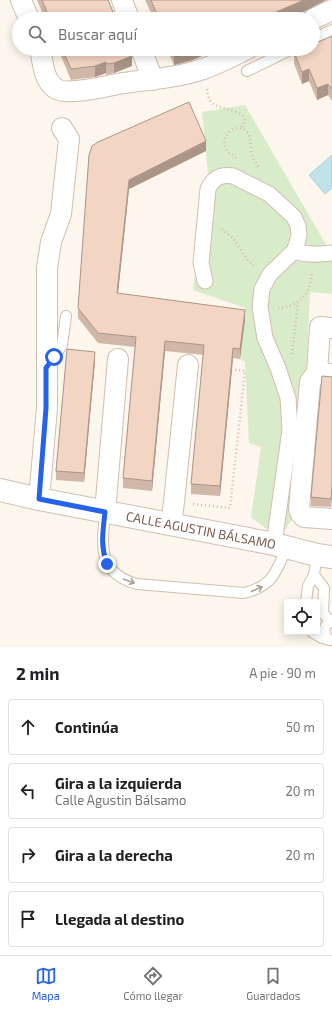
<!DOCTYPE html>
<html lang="es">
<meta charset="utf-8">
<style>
:root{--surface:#fff;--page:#f6f6f6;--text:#202124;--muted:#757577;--line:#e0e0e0;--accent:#2563eb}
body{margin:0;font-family:"Exo 2",sans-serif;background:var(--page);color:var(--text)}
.controls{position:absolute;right:12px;bottom:12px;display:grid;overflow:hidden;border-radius:4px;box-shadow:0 2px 10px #0003}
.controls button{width:36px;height:36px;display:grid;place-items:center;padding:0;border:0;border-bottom:1px solid var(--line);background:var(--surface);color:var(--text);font:20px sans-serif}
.stop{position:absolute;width:12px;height:12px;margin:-9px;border:3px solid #2563eb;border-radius:50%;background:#fff}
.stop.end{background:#2563eb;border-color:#fff;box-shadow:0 1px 4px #0008}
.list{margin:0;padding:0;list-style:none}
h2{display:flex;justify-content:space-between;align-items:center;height:52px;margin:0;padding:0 16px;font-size:17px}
h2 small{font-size:13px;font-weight:400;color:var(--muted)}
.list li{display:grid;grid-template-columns:26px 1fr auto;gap:12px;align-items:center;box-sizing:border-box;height:56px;margin:0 8px 8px;padding:0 8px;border:1px solid var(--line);border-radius:4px}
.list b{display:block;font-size:15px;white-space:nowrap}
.list p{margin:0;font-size:13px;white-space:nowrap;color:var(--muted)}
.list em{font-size:13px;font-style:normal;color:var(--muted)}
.icon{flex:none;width:22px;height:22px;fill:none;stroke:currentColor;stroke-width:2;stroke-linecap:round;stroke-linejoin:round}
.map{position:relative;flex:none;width:332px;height:647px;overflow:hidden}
.search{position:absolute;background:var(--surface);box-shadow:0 2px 10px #0003;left:12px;right:12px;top:12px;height:44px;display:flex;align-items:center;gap:10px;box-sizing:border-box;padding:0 14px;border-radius:22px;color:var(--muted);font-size:15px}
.sheet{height:308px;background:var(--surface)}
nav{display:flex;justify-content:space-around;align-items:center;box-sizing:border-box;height:56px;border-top:1px solid var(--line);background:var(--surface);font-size:11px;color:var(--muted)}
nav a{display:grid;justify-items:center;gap:2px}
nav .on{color:var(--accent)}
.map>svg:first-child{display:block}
.green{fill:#d8ecc9}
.water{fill:#bfe3e8;stroke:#a5d3da}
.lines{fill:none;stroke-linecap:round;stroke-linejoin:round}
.service-casing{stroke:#d1beb0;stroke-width:12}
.pedestrian-casing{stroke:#d1beb0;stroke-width:17}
.minor-casing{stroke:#d1beb0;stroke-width:22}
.tertiary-casing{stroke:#d1beb0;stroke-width:24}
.path{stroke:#d9b8a5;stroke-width:2.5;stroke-dasharray:1 3;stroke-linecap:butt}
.service{stroke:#fff;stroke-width:10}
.pedestrian{stroke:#fff;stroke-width:15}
.minor{stroke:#fff;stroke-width:20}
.tertiary{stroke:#fff;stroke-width:22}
.wall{fill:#d1b7a8}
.shaded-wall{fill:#aa9588}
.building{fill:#f3d5c3;stroke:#aa9588}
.oneway{stroke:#af9d94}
.route{stroke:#2563eb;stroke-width:5}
.labels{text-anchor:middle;stroke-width:3;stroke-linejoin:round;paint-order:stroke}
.street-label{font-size:13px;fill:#7a5c4d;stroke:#fffaf3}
</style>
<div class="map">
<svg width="332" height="647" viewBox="0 0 332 647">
<rect width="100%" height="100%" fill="#fdf6ec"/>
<!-- green -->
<path class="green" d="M 245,105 L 328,248 L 332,247 L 332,294 L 310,292 L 306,378 L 293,518 L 279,539 L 251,517 L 261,447 L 249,443 L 245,362 L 240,359 L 245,320 L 245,308 L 193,290 L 208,173 L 202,112 Z"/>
<!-- water -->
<path class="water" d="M 332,155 L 332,188 L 325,194 L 309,175 Z"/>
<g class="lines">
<defs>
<path id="service" d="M 313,39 L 332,30
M 247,71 L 292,49
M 50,363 L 62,345 L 66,316
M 105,512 C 102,546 97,573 137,584 L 244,593 C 273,586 276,572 287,547
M 314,575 L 324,588 L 323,613 L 328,619 L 332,620
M 306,602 L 308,586 L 314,575 L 317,555
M 312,632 L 322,638 L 330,640
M 329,640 C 322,633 323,625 332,621"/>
<path id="pedestrian" d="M 294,251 C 307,255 319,255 332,253
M 205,281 L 201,263 L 208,189 C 213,178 221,174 233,176 L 269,194 L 294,217 L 298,226 L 299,235 L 297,243 L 294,251 L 270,274 L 262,289 L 260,307 L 265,338 L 278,368 L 288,398 L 290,430 L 274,544"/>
<path id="minor" d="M 21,0 L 29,19
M 122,0 L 129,19
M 313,19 L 332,10
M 40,49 C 43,62 43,79 55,88 C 67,97 109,85 124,83 C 151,79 177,78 203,69 C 218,64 233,56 247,49
M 141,49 L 153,80
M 332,328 L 320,327 L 317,373 L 332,374
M 317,373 L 310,382 L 299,509 L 301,514 L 304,517 L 332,519
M 39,499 L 47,408 L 47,268 L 51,242 L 61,214 L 69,139 L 62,128
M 105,512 L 118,359
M 171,524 L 174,502 L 188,365"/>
<g id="tertiary">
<path id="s1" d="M 0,490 L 39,499 L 274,544 L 317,555 L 332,557"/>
</g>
</defs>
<!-- service casing -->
<use href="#service" class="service-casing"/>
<!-- pedestrian casing -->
<use href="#pedestrian" class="pedestrian-casing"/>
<!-- minor casing -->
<use href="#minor" class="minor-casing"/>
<!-- tertiary casing -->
<use href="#tertiary" class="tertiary-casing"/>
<!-- path -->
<path class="path" d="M 207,89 C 208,94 208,99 212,103 C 220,111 256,110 241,128
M 236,158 C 233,154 227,153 225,147 C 220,135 238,121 247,132 C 251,137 250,143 251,150 C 252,156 256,164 260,169
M 222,229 L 233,238 L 246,258 L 255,267
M 278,308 C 299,307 312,292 312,271
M 292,354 L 298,303
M 193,504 L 230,508 L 245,371 L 229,369"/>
<!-- service -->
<use href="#service" class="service"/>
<!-- pedestrian -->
<use href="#pedestrian" class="pedestrian"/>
<!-- minor -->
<use href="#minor" class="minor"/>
<!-- tertiary -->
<use href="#tertiary" class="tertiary"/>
</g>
<!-- wall -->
<path class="wall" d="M 37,0 L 108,0 L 116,19 L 45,19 Z
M 145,0 L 326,0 L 305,11 L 287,19 L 154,19 Z
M 332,36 L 332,101 L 328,95 L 317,100 L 309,81 L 302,84 L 294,64 L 294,52 Z
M 58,49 L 129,49 L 132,66 L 114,73 L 106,75 L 106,73 L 95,77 L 71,80 Z
M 167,49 L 218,49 L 193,60 L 174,65 Z
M 206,151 L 129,189 L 118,293 L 245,320 L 240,359 L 233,358 L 220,496 L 191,494 L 191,484 L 204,355 L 165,351 L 152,491 L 123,488 L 123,478 L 135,347 L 98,343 L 78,318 L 78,308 L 89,155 Z
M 95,361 L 84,482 L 56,480 L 56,471 Z
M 332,377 L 331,507 L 311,506 L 311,497 Z"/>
<!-- shaded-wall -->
<path class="shaded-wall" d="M 304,0 L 326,0 L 305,11 L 287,19 L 260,19 Z
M 189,49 L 218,49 L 193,60 L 174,65 L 174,53 Z
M 132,56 L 132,66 L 114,73 L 114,63 Z
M 106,62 L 106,73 L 95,77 L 95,66 Z
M 309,69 L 309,81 L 302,84 L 302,72 Z
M 328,84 L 328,95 L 317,100 L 317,88 Z
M 206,141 L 206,151 L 129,189 L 117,303 L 117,293 L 129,180 Z
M 245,310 L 245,320 L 240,359 L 240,349 Z
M 165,341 L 165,351 L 152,491 L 152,481 Z
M 233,348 L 233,358 L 220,496 L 220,486 Z
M 95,352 L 95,361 L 84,482 L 84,473 Z
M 332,485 L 332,494 L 331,507 L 331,499 Z"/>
<!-- building -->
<path class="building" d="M 42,0 L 108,0 L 116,19 L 50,19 Z
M 151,0 L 304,0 L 260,19 L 159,19 Z
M 332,36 L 332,89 L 328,84 L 317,88 L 309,69 L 302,72 L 294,52 L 301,49 L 313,49 L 313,44 Z
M 62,49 L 129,49 L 132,56 L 114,63 L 106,64 L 106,62 L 95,66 L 71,69 Z
M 172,49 L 189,49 L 174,53 Z
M 189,102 L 206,141 L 129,180 L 117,293 L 245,310 L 240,349 L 233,348 L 220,486 L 191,484 L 204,345 L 165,341 L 152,481 L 123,478 L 136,337 L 98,333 L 78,308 L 89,155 L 92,146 L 98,142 Z
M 67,349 L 95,352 L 84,473 L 56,471 Z
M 322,376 L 332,377 L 332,485 L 331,499 L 311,497 Z"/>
<!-- one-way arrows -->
<defs><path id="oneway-shaft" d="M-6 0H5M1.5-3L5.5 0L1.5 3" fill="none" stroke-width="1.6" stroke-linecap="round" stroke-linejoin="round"/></defs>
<g class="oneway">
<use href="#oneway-shaft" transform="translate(129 581) rotate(20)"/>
<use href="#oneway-shaft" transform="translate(257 589) rotate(-25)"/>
</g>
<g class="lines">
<!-- route -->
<path class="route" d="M 54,357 L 46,368 L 46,408 L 39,499 L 105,512 C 103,532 100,545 107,564"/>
</g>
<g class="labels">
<!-- street labels -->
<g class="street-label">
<text dy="5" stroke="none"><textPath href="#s1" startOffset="205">CALLE AGUSTIN BÁLSAMO</textPath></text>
</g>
</g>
</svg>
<div class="controls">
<button><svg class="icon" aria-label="locate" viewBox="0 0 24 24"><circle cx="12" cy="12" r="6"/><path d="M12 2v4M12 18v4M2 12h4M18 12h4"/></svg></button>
</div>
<div class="stop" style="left:54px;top:357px"></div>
<div class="stop end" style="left:107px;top:564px"></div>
<div class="search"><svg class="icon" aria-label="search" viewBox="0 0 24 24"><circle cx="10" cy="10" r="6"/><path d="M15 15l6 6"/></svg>Buscar aquí</div>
</div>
<section class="sheet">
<h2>2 min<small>A pie · 90 m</small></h2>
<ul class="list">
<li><svg class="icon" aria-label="ahead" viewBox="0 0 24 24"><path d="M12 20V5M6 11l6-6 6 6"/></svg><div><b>Continúa</b></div><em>50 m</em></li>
<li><svg class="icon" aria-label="left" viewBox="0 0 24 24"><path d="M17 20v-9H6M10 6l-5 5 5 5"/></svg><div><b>Gira a la izquierda</b><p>Calle Agustin Bálsamo</p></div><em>20 m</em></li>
<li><svg class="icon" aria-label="right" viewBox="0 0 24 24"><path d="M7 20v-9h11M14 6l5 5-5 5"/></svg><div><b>Gira a la derecha</b></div><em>20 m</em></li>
<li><svg class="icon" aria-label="arrive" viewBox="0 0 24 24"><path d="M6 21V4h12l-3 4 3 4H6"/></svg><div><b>Llegada al destino</b></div></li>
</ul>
</section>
<nav>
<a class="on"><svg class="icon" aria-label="map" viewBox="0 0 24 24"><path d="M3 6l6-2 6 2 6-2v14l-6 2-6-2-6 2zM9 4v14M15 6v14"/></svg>Mapa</a>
<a><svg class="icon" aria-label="directions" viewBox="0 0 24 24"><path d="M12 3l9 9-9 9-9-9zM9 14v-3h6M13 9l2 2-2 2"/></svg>Cómo llegar</a>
<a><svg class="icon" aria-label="saved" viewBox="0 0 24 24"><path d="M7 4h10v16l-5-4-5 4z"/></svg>Guardados</a>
</nav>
